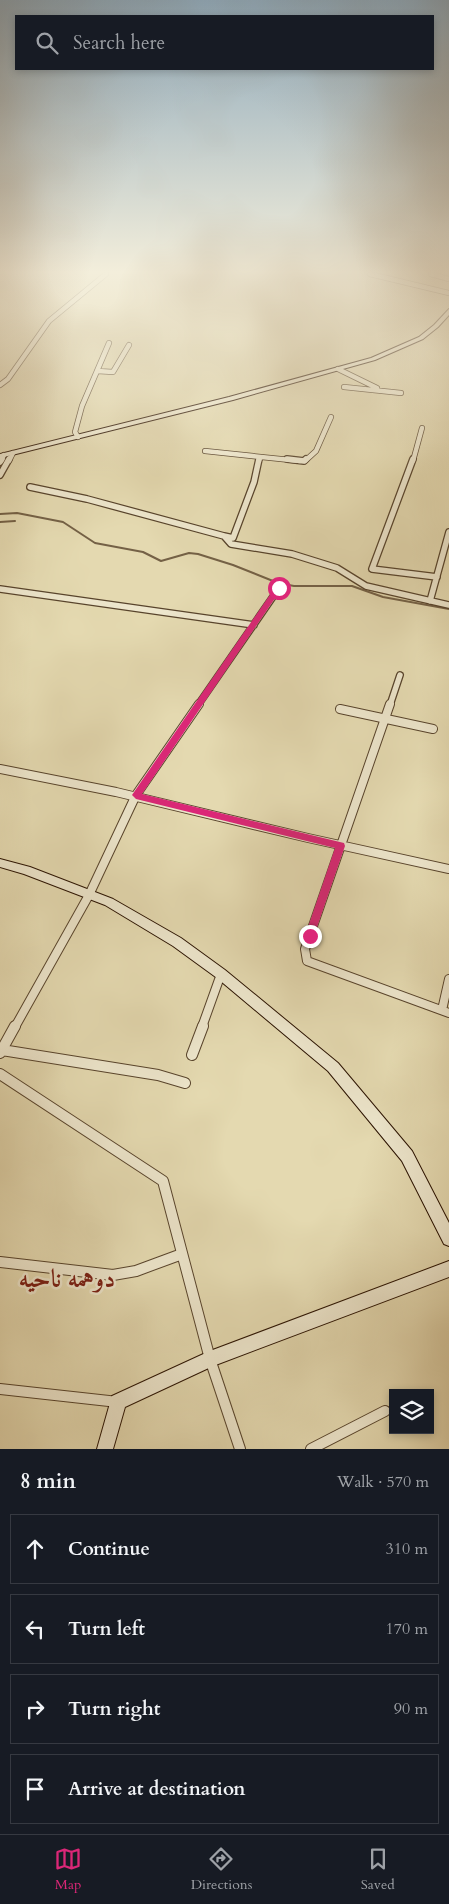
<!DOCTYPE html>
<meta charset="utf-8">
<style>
:root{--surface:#171b24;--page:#242831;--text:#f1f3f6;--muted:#9ea1a6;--line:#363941;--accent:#db2777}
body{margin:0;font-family:Cardo,Amiri,serif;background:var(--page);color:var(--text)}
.controls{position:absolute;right:15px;bottom:15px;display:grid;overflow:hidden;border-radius:0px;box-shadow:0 2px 8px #0003}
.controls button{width:45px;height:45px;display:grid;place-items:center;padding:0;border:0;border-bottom:1px solid var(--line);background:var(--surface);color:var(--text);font:25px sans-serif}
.stop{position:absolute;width:15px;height:15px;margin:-11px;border:4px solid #db2777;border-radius:50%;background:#fff}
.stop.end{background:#db2777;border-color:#fff;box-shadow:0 1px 5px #0008}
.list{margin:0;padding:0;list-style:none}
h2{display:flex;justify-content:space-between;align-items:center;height:65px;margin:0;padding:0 20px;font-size:21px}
h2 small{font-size:16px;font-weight:400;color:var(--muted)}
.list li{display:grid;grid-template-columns:32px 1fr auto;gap:15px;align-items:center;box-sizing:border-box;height:70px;margin:0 10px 10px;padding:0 10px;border:1px solid var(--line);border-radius:0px}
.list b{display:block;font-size:19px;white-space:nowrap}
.list em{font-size:16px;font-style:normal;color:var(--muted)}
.icon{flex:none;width:28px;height:28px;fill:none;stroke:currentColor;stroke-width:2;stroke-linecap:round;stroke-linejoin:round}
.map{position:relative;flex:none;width:449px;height:1449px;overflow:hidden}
.search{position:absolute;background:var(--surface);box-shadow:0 2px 8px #0003;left:15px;right:15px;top:15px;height:55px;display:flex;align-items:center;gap:12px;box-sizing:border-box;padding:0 18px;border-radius:0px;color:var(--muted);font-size:19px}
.sheet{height:385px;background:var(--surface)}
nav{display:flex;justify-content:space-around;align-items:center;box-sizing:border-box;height:70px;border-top:1px solid var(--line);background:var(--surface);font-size:14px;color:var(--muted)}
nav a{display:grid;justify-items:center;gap:2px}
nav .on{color:var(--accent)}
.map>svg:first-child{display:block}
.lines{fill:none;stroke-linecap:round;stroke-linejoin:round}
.stream{stroke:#746146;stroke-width:2}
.street-far3-casing{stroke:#58442c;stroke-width:6}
.street-far2-casing{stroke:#58442c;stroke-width:8}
.street-far1-casing{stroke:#58442c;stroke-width:10}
.street-casing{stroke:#58442c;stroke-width:12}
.secondary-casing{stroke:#2a1200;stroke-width:2}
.street-far3{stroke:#ede6cc;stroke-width:4.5}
.street-far2{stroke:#ede6cc;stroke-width:5.5}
.street-far1{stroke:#ede6cc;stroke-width:8}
.street{stroke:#ede6cc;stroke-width:10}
.secondary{fill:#ede6cc;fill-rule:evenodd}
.route{fill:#db2777}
.labels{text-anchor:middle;stroke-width:5;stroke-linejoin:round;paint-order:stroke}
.near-district-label{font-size:25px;font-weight:bold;fill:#7a1f14;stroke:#ede6cc}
</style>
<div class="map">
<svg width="449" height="1449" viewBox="0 0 449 1449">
<rect width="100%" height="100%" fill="#e4d9b0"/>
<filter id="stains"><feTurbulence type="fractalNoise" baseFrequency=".004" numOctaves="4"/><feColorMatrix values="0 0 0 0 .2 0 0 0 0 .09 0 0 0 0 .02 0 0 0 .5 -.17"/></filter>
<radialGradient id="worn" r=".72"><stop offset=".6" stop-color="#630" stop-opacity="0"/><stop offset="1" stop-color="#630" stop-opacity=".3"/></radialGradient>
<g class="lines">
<!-- stream -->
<path class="stream" d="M 0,514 L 17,513 L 63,522 L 95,543 L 143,552 L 161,561 L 189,553 L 198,554 L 233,565 L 278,583 L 294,586 L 352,586 L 383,597 L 449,609
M 0,522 L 15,521"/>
<defs>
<path id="street-far3" d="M 370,274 L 449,293
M 431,274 L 449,279
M 338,369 L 377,388
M 97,371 L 113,372 L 129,345
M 0,385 L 8,379 L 49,321 L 106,274
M 344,387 L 401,393
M 78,437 L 75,432 L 82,406 L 109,343
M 205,451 L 300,461
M 1,461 L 4,455
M 9,461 L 13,453
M 259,461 L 260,457
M 305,461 L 316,451 L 331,417
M 413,461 L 422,428"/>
<path id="street-far2" d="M 287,459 L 304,461 L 306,459
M 413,459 L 372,569 L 437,577
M 0,462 L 2,459
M 0,475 L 9,459
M 30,487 L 87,499 L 224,536 L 231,544 L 292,554 L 337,568 L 366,586 L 449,605
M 224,536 L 233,538 L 254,482 L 259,459
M 0,589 L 254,625
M 430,601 L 449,532
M 198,705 L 279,588
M 390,705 L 400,675"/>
<path id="street-far1" d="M 390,704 L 305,949 L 307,961 L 449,1013
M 340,709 L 433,729
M 0,769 L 116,792 L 308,838 L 449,869
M 442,1010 L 449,979
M 15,1027 L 89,895 L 136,795 L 199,704
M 202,1027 L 221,974"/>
<path id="street" d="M 2,1050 L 158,1075 L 185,1083
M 0,1053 L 15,1026
M 192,1055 L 203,1026
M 0,1074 L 163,1181 L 210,1359 L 240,1449
M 0,1262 L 113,1275 L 136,1271 L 182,1254
M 0,1389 L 118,1402
M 311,1449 L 385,1411"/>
<path id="secondary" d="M 449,309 L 449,315 L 438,327 L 423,339 L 375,360 L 233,400 L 0,458 L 0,454 L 229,397 L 371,358 L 419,337 L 434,325 Z
M 0,859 L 30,867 L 113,899 L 181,938 L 225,970 L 338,1063 L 412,1151 L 449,1223 L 449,1246 L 444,1244 L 402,1161 L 328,1071 L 217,978 L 173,946 L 105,905 L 24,874 L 0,867 Z
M 449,1261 L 449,1277 L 213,1366 L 125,1407 L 113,1449 L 97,1449 L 112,1396 L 210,1351 Z"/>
</defs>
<!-- street-far3 casing -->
<use href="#street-far3" class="street-far3-casing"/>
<!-- street-far2 casing -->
<use href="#street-far2" class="street-far2-casing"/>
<!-- street-far1 casing -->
<use href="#street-far1" class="street-far1-casing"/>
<!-- street casing -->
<use href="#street" class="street-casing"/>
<!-- secondary casing -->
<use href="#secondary" class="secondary-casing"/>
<!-- street-far3 -->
<use href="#street-far3" class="street-far3"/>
<!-- street-far2 -->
<use href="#street-far2" class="street-far2"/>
<!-- street-far1 -->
<use href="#street-far1" class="street-far1"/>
<!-- street -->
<use href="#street" class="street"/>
<!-- secondary -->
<use href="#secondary" class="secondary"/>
</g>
<!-- sky -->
<linearGradient id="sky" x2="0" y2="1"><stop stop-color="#8da8ba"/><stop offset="0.57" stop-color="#f3eedb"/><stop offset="1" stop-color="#f3eedb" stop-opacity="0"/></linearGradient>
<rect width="449" height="477" fill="url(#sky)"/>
<!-- route -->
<path class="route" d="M 276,586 L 282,588 L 142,794 L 344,843 L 345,846 L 314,936 L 310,940 L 305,936 L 335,848 L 136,799 L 132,795 Z"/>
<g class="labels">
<!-- near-district labels -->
<g class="near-district-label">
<text x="67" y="1287">دوهمه ناحیه</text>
</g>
</g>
<rect width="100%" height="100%" filter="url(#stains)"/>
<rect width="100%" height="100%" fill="url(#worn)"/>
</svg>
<div class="controls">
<button><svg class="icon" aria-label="layers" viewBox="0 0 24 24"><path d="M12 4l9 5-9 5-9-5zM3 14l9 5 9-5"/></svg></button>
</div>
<div class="stop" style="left:279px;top:588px"></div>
<div class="stop end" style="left:310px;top:936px"></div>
<div class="search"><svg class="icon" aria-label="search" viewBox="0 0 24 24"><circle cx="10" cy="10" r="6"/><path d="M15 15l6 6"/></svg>Search here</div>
</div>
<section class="sheet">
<h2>8 min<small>Walk · 570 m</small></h2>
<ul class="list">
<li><svg class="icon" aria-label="ahead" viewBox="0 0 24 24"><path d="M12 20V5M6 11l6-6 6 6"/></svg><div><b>Continue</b></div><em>310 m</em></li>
<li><svg class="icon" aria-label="left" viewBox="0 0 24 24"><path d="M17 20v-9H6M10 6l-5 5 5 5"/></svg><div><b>Turn left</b></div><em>170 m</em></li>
<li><svg class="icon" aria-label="right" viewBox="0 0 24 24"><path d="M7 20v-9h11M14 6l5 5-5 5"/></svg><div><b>Turn right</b></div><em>90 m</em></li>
<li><svg class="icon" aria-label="arrive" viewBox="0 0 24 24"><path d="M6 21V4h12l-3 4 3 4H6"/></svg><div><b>Arrive at destination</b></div></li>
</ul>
</section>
<nav>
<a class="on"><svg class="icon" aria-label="map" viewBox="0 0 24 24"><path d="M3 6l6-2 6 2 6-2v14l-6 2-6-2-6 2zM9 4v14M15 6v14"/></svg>Map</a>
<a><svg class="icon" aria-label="directions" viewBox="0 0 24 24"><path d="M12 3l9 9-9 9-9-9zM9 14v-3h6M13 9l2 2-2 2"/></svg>Directions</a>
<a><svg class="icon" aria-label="saved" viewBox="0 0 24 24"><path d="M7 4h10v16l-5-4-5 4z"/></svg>Saved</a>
</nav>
